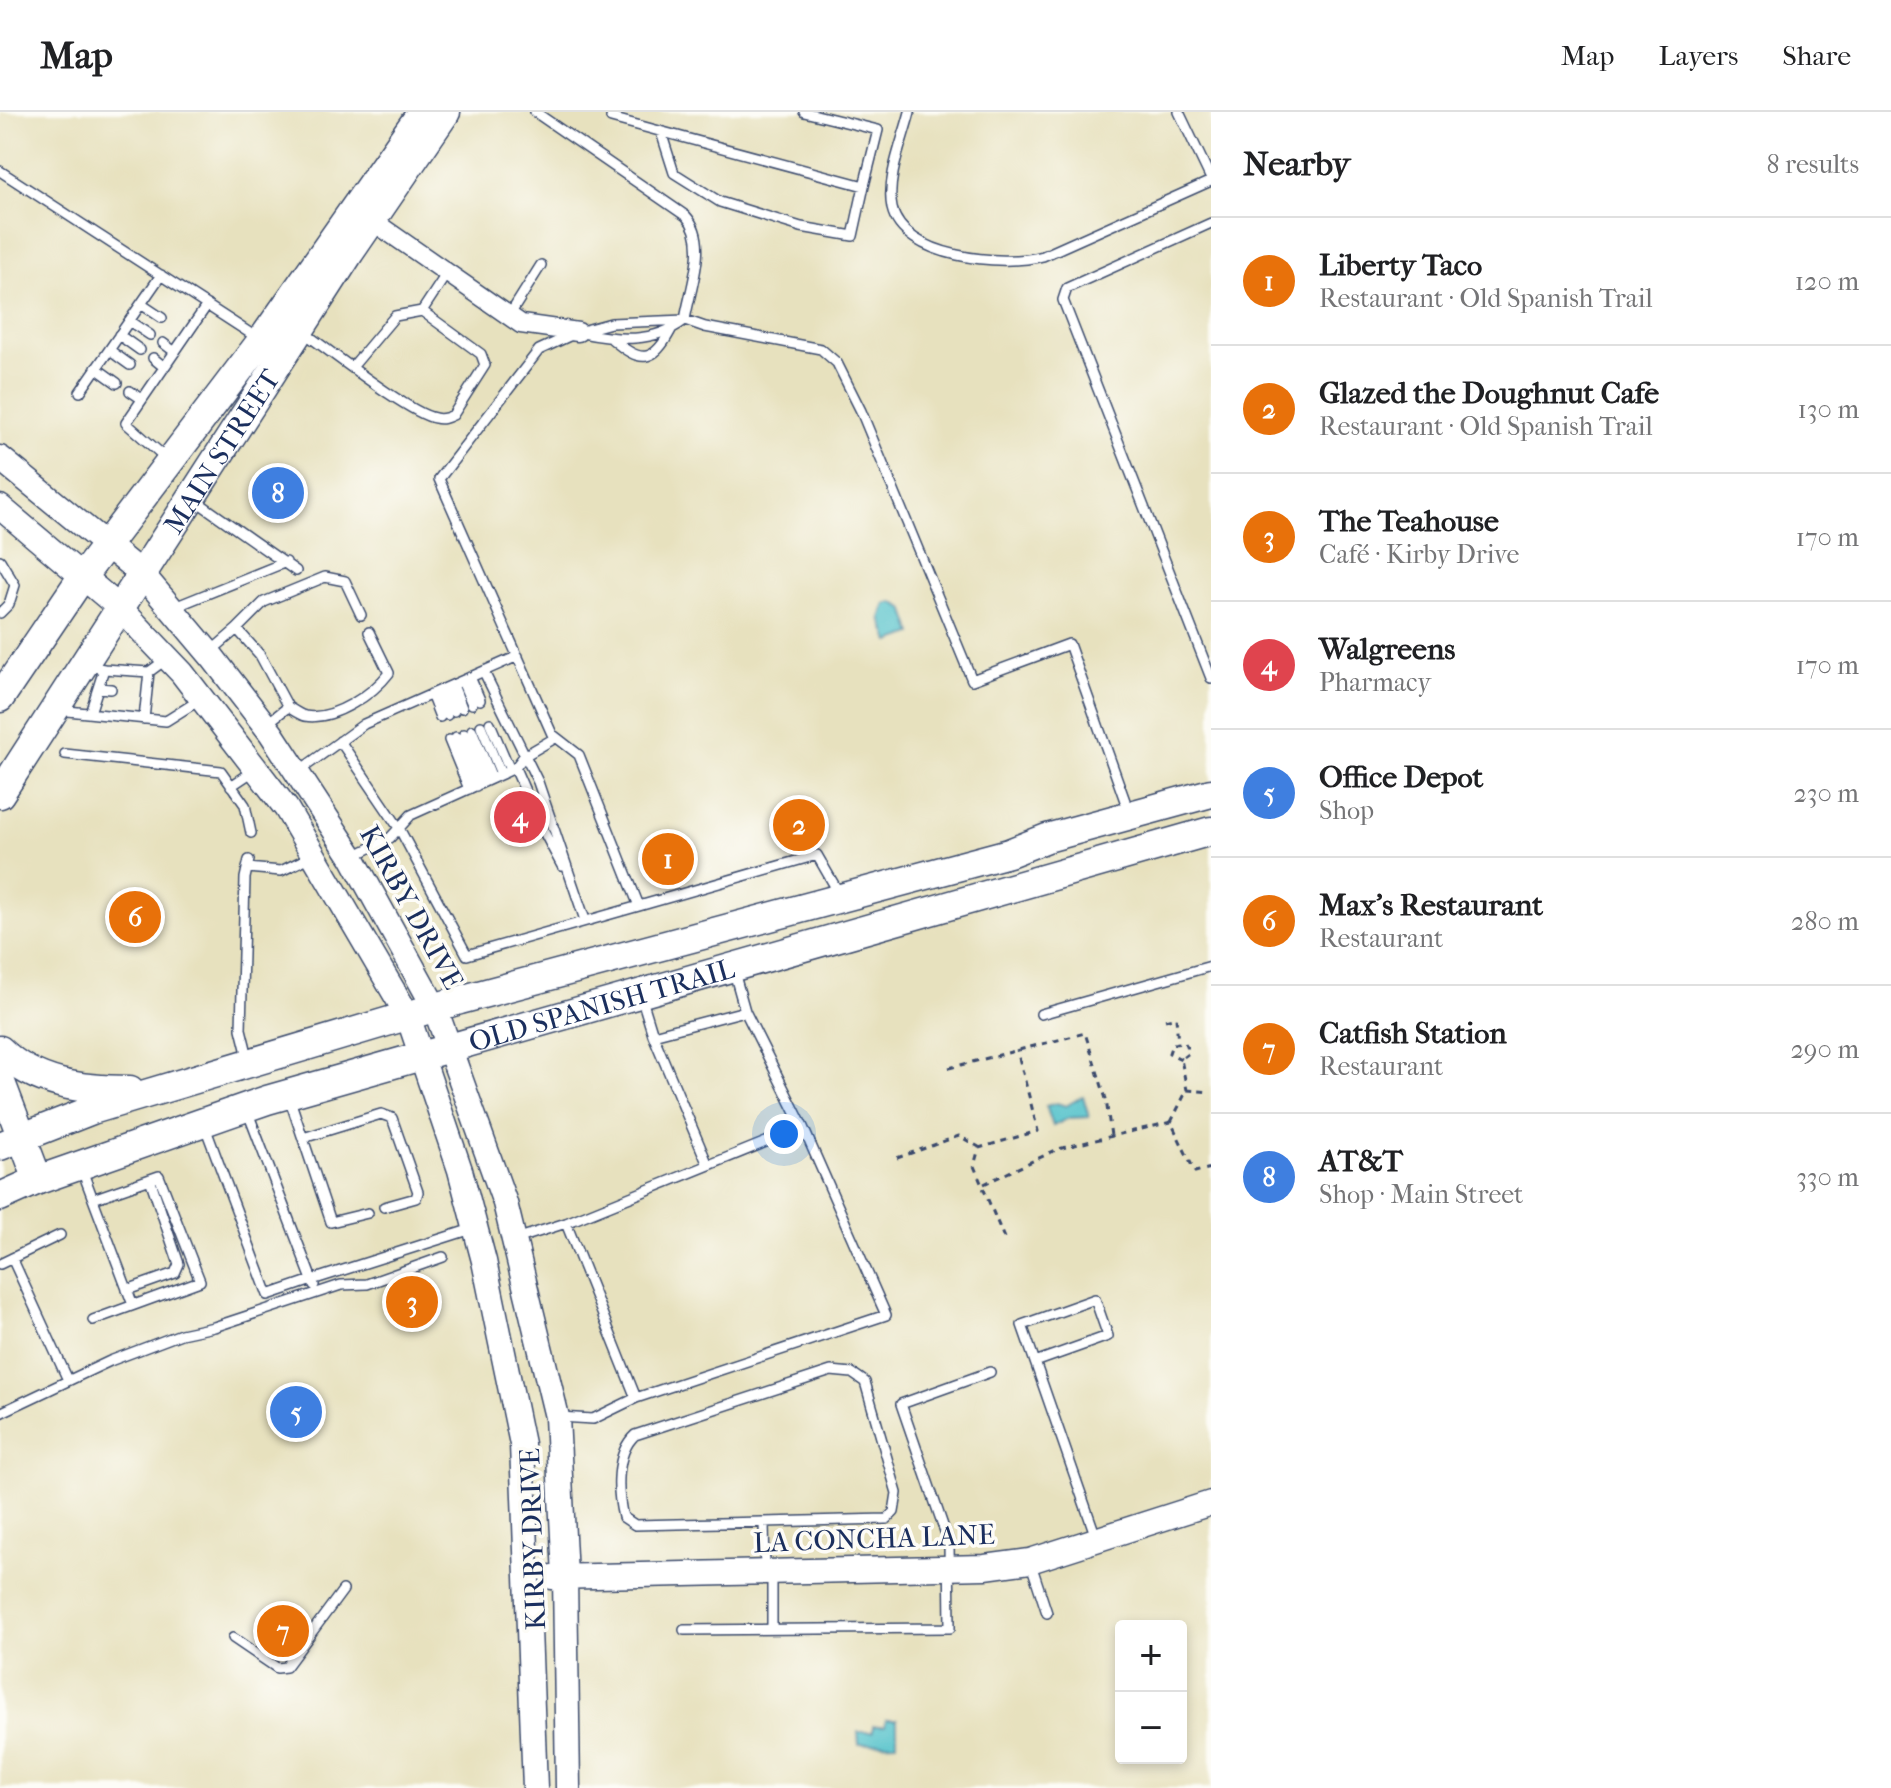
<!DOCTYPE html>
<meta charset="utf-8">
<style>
:root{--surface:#fff;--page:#f6f6f6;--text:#202124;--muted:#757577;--line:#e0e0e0;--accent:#1a73e8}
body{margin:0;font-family:"IM FELL French Canon",serif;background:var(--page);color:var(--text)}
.controls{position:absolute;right:24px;bottom:24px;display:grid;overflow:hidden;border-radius:8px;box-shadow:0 4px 12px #0003}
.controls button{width:72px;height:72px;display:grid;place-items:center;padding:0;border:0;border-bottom:2px solid var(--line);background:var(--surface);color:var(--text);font:40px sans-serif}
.you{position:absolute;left:784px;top:1022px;width:28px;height:28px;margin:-20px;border:6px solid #fff;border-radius:50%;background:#1a73e8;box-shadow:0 0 0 12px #1a73e833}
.badge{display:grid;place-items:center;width:52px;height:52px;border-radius:50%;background:var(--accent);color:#fff;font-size:26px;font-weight:700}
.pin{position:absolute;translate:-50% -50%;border:4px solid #fff;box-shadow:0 2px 8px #0006}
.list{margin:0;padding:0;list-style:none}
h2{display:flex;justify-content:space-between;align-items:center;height:104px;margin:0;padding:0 32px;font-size:34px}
h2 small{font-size:26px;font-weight:400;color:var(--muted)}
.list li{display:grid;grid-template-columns:52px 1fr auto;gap:24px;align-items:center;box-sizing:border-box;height:128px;padding:0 32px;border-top:2px solid var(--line)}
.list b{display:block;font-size:30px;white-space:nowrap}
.list p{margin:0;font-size:26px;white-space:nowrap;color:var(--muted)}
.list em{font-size:26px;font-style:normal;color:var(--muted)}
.map{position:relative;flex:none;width:1211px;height:1676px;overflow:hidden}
header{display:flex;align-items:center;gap:48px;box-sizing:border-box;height:112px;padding:0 40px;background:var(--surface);border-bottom:2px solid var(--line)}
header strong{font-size:38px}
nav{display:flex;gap:44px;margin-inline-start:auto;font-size:28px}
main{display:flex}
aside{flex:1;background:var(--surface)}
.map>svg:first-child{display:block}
.water{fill:#54c2cb;stroke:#387894;stroke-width:2}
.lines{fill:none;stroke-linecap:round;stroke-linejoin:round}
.lane-casing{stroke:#3a4a6c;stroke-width:12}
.street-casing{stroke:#3a4a6c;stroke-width:21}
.secondary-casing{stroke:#3a4a6c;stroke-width:27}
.primary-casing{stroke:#3a4a6c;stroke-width:31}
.path{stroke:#3a4a6c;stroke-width:3;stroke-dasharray:6 6;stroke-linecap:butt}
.lane{stroke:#fff;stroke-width:9}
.street{stroke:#fff;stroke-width:18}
.secondary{stroke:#fff;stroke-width:24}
.primary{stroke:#fff;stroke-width:28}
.labels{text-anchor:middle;stroke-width:7;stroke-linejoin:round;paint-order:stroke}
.street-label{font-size:28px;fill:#1b2f5e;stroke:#fdfcf7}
</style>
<header>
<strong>Map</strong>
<nav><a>Map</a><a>Layers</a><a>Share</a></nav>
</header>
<main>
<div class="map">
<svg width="1211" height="1676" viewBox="0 0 1211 1676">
<rect width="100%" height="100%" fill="#fdfcf7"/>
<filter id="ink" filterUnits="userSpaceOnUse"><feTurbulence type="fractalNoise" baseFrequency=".0125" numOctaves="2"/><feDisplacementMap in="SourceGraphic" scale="16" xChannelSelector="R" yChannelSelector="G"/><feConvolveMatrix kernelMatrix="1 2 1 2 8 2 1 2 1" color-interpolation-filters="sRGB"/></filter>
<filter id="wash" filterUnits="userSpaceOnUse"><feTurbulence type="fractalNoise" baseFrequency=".006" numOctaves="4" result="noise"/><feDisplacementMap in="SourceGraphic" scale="32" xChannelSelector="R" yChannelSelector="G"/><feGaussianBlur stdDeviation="1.8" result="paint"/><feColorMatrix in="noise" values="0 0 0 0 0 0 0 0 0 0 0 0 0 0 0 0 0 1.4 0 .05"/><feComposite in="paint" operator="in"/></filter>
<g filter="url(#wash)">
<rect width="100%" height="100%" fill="#e7e1be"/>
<!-- water -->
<path class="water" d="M 893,490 L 904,496 L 913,522 L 890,530 L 881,506 L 886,492 Z
M 1083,984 L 1089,1005 L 1069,1006 L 1053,1014 L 1046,994 L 1057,991 L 1066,994 Z
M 886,1608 L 897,1608 L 897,1631 L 859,1632 L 858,1620 L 873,1620 L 873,1614 L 885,1614 Z"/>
</g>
<g filter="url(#ink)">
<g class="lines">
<defs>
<path id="lane" d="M 535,0 L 686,104 C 710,129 690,176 685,208 C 653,232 618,228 582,221
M 612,0 L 611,6 L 864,74 L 878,18 L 804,0
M 910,0 C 903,28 886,67 892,96 C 903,146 1003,155 1043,144 L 1211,69
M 1179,0 L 1211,67
M 661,20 L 674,61 L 720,90 L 801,115 L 853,124 L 864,74
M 0,59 L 259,227
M 1211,111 L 1067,176 L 1063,188 L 1211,566
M 141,192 L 162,206
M 509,204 L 541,153
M 129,209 L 150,223
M 303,220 C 329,238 410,302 435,306 C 442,308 447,306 453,303 L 485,253 L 481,242 L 422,199 L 447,161
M 119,223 L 140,238
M 612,227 C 640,251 653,252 671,218
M 163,231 L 175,240
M 109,238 L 130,253
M 153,246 L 164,255
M 353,254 L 395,204 L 422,199
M 96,256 L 117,271
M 130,279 L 142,287
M 80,280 L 161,163
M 167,347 L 126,311 L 207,193
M 195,388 L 296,459
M 0,448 L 15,473 L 9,492 L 0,501
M 172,496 L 286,450
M 237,517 L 264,490 L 325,465 L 345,469 L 361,503
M 209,541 L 237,517 L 260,543 L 288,595 L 265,613
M 104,557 L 149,560 L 168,546
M 484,560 L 538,670 L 585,808
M 470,565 L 480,588
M 462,569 L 472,592
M 453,573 L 462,596
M 98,576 L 111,577
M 445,577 L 454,599
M 437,580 L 447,603
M 431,582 L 440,605
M 288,595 C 293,598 300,603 305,604 C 334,609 374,581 389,561 L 369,520
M 58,598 L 166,609 L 201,587
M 90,601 L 104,557 L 98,556
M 144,607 L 149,560
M 490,611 L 510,658
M 481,614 L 501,662
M 472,618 L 492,666
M 464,622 L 484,670
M 456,625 L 476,674
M 449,628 L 469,677
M 340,629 L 399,716 L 467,843 L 639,794
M 65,642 L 221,659 L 245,693 L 251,721
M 515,656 L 529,688
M 299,659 L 364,612 L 518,544
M 231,674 L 255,658
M 536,705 L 562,754
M 354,744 L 390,726 L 411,703 L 515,656 L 524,644 L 555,626
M 247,756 L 281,759 L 312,744
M 840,783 L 817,743 L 639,794 L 579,643 L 552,622 L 439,367 L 539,238 L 578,220 L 611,211 L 685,208 L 705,215 L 821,237 L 837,251 L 861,299 L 972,568 L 1069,532 L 1129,700
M 734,860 L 745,899
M 641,884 L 653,923 L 708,1053
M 1041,902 L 1211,854
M 249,949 L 241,917 L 245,766 L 249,748
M 289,985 L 331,1110 L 368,1101
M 247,998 L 312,1168 L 475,1116
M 204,1012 L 268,1183 L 312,1168 L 314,1173
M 303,1026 L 381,1002 L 392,1006 L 418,1080 L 416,1086 L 384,1095
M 82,1058 L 133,1193
M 93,1087 L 159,1064 L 200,1169 L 93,1208
M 566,1111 L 636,1286
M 516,1127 L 566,1111 L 803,1015
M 12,1146 L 68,1268
M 0,1152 L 60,1123
M 127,1178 L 175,1161 L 179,1152 L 150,1067
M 1095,1187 L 1108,1224 L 1035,1250 L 1022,1213 Z
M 1035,1250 L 1096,1425
M 831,1259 L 852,1261 L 865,1270 L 897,1381 L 894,1400 L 887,1407 L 635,1413 L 623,1405 C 617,1381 615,1341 635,1323 Z
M 0,1301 L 110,1249 L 181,1222 L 214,1215 L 341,1173 L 367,1172 L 443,1145
M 559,1305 L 593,1307 L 636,1286 L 886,1203 L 803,1015 L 745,899 L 653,923
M 764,1410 L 765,1459
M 1031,1452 L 1047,1501
M 772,1460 L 772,1517
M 684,1518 L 950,1516 L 949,1431 L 901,1292 L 990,1260
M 233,1526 L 277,1556 L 286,1555 L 343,1478"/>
<path id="street" d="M 364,103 L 521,212 L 578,220"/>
<path id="secondary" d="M 0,346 L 143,463 L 213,546 L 271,621 L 352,745 L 435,896 L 505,1091 L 557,1305 L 565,1464 L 568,1676
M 0,395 L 121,497 L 182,561 L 286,696 L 408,904 L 460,1058 L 484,1149 L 522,1332 L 535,1676
M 552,1465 L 985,1455 L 1030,1449 L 1211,1391"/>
<g id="primary">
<path d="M 0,586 L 82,465 L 262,228 L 422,0"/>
<path id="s1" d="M 0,682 L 350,140 L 446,0"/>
<path d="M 0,938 C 35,973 83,978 130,978"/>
<path d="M 0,968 L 38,1068"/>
<path d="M 0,1034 L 92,998 L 460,888 L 1009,741 L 1047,726 L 1211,681"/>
<path id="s2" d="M 0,1085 L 38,1068 L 267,988 L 1211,719"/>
</g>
</defs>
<!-- lane casing -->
<use href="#lane" class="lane-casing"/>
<!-- street casing -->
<use href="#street" class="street-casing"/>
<!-- secondary casing -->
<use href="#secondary" class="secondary-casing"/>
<!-- primary casing -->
<use href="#primary" class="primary-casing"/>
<!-- path -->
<path class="path" d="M 1165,908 L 1176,905 L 1178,932
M 1181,947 L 1169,941 L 1172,932 L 1185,931 L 1189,941 L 1181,947 L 1187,978
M 949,956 L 1085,921 L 1106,987 L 1111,1024
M 1171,1010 L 1187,978 L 1211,980
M 897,1046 L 959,1024 L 979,1035
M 984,1072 L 1058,1037 L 1171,1010 L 1195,1060 L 1211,1056
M 1004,1126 L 974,1054 L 979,1036 L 1038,1019 L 1017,938"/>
<!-- lane -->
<use href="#lane" class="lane"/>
<!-- street -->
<use href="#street" class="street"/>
<!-- secondary -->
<use href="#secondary" class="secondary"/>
<!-- primary -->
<use href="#primary" class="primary"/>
</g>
</g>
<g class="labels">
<!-- street labels -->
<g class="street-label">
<text dy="10" stroke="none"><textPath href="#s1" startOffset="408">MAIN STREET</textPath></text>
<text transform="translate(412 795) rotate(61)" y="10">KIRBY DRIVE</text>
<text dy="10" stroke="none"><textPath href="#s2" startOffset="632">OLD SPANISH TRAIL</textPath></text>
<text transform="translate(874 1426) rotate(-2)" y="10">LA CONCHA LANE</text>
<text transform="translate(532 1427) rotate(-92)" y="10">KIRBY DRIVE</text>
</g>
</g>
</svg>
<div class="controls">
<button>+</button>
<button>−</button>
</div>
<div class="you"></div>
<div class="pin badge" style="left:668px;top:747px;background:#e8710a">1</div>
<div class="pin badge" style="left:799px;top:713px;background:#e8710a">2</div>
<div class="pin badge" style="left:412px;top:1190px;background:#e8710a">3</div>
<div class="pin badge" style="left:520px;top:705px;background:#e0444e">4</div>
<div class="pin badge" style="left:296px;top:1300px;background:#3f7fe0">5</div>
<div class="pin badge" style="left:135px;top:805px;background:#e8710a">6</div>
<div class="pin badge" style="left:283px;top:1519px;background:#e8710a">7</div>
<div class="pin badge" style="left:278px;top:381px;background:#3f7fe0">8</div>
</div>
<aside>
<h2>Nearby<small>8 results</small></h2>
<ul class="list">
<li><span class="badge" style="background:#e8710a">1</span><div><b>Liberty Taco</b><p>Restaurant · Old Spanish Trail</p></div><em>120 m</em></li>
<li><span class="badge" style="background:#e8710a">2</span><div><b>Glazed the Doughnut Cafe</b><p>Restaurant · Old Spanish Trail</p></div><em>130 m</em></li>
<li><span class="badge" style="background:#e8710a">3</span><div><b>The Teahouse</b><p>Café · Kirby Drive</p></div><em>170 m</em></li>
<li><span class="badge" style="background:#e0444e">4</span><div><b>Walgreens</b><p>Pharmacy</p></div><em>170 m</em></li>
<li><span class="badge" style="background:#3f7fe0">5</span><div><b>Office Depot</b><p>Shop</p></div><em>230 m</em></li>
<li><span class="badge" style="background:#e8710a">6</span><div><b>Max's Restaurant</b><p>Restaurant</p></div><em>280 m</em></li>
<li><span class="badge" style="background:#e8710a">7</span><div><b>Catfish Station</b><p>Restaurant</p></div><em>290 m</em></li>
<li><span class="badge" style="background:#3f7fe0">8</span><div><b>AT&amp;T</b><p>Shop · Main Street</p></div><em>330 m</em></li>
</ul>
</aside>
</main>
